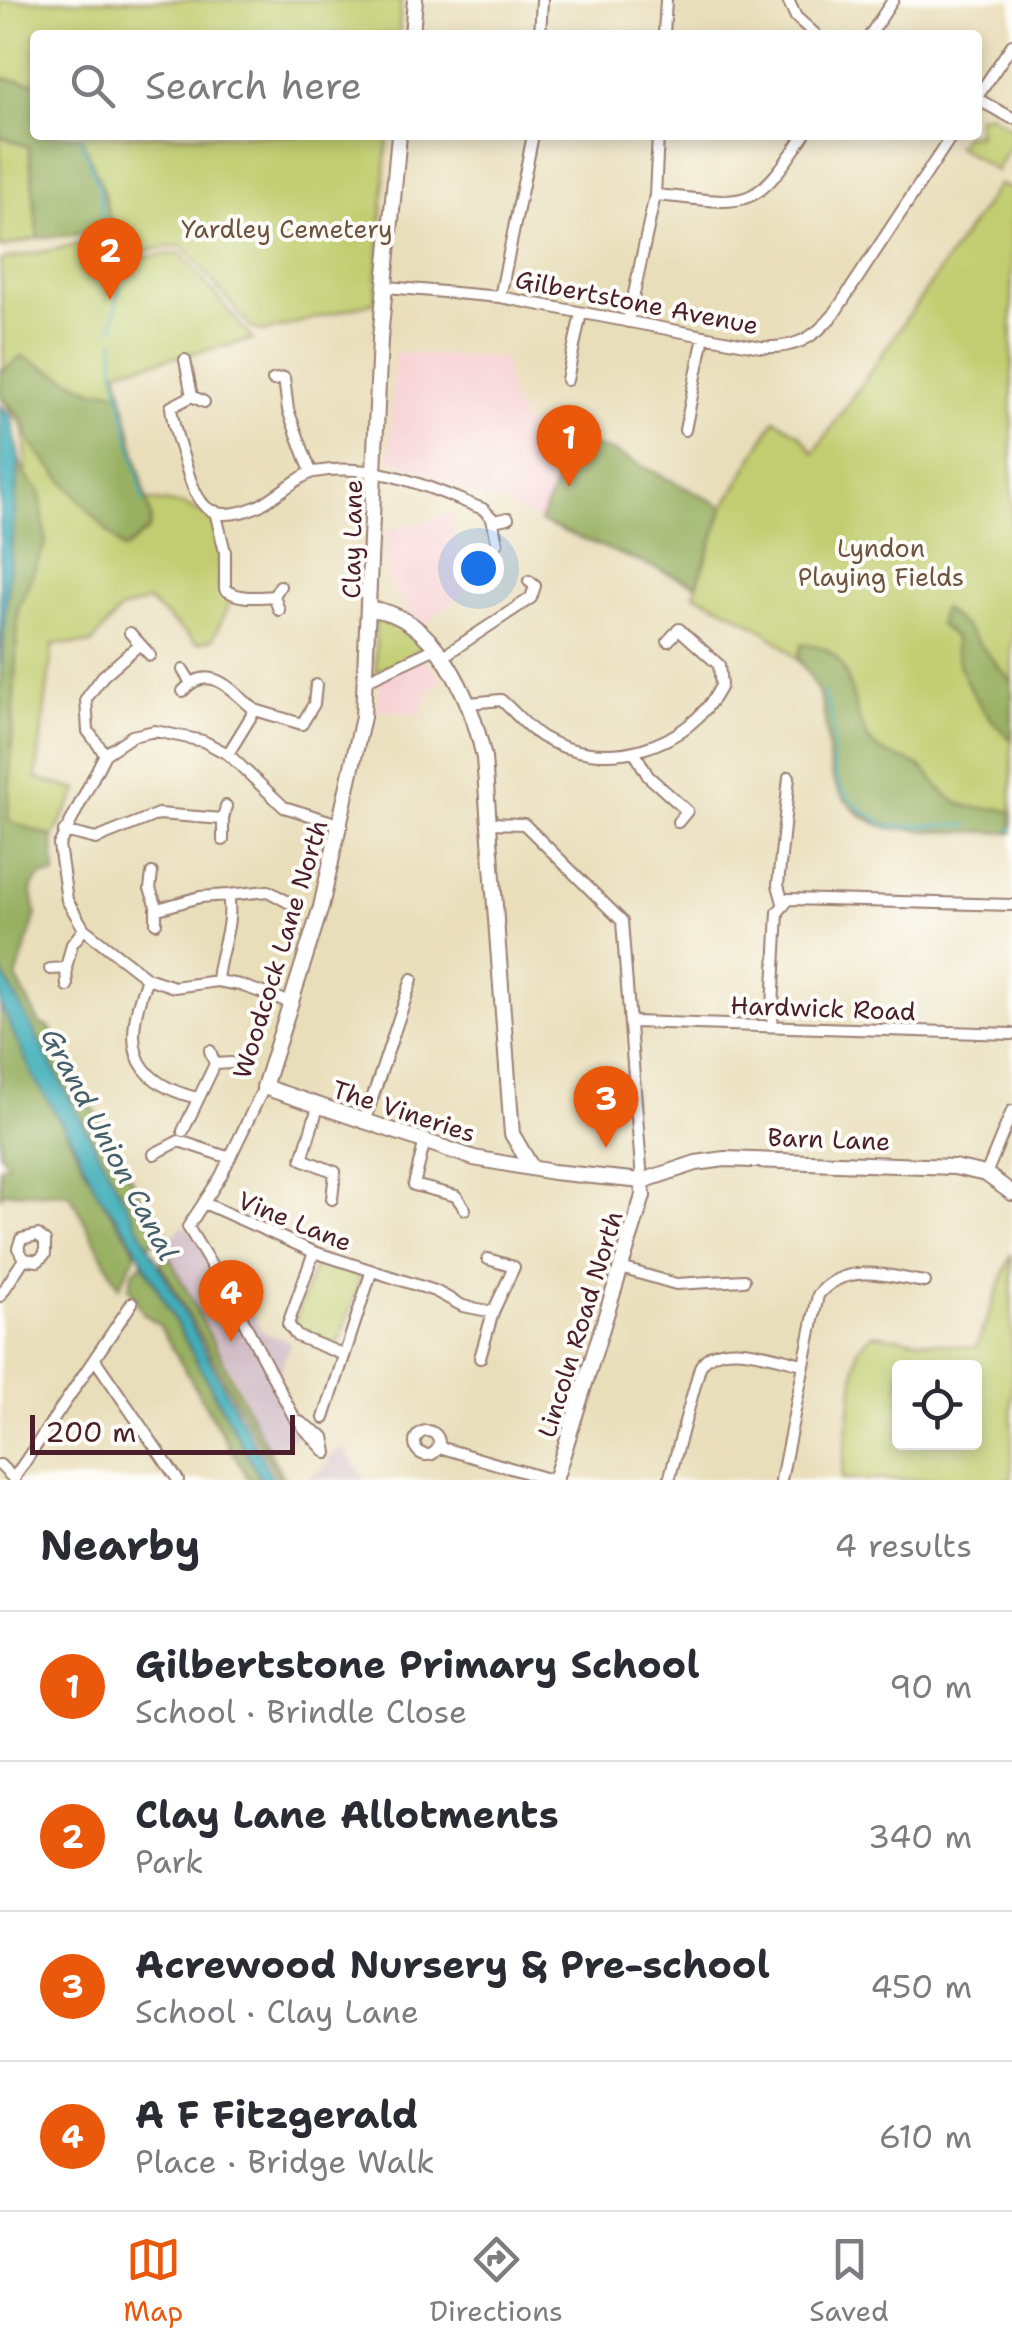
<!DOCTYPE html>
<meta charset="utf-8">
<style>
:root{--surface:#fff;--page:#f2f2f3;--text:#2b2b33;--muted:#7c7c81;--line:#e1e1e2;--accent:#ea580c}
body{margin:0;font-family:"Shantell Sans",sans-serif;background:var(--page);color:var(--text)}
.controls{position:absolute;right:30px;bottom:30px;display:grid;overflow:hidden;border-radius:10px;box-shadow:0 5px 15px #0003}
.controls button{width:90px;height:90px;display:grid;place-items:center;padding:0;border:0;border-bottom:2px solid var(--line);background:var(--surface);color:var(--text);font:50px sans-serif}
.scale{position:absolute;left:30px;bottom:25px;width:265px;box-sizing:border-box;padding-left:10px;border:5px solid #4a1f2b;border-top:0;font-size:28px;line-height:35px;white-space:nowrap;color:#4a1f2b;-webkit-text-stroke:8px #fdfcf7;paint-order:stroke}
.you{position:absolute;left:478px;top:568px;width:35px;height:35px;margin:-25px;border:8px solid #fff;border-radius:50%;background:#1a73e8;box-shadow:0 0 0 15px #1a73e833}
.badge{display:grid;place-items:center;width:65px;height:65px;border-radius:50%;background:var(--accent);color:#fff;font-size:32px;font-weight:700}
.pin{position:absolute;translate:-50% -82px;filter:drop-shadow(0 2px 5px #0008)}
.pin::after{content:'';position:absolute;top:52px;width:35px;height:30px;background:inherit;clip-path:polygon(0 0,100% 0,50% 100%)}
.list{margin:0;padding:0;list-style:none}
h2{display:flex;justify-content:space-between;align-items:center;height:130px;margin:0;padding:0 40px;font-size:42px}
h2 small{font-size:32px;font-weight:400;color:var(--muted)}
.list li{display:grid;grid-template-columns:65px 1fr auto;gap:30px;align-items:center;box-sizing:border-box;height:150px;padding:0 40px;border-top:2px solid var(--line)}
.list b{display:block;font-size:38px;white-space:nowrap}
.list p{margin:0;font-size:32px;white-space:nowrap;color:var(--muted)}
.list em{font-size:32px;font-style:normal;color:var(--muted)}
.icon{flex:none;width:55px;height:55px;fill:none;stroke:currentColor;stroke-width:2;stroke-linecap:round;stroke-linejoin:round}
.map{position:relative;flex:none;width:1012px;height:1480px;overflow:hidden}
.search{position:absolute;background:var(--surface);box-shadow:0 5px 15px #0003;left:30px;right:30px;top:30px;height:110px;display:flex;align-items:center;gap:25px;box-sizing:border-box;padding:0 35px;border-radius:10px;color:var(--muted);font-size:38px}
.sheet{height:730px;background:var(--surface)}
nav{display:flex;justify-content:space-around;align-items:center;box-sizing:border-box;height:140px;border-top:2px solid var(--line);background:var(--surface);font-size:28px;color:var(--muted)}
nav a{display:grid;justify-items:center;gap:5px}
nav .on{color:var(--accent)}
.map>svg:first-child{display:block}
.built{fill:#f7cfd3}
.industrial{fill:#d2bdc7}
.green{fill:#c1cd6f;stroke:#86764d;stroke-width:2.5;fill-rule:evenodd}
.forest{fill:#98b062;stroke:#716846;stroke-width:2.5}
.water{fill:#3fafb9;stroke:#446772;stroke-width:2.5}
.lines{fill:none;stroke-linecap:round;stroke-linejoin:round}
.stream{stroke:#3fafb9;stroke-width:2.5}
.minor-casing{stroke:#9a7e72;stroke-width:14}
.tertiary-casing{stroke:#9a7e72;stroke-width:18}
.minor{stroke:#fff;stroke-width:10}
.tertiary{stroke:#fff;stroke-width:14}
.labels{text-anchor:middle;stroke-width:8;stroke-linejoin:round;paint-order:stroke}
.park-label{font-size:25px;fill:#6e533f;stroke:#fdfcf7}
.street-label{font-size:25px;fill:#4a1f2b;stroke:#fdfcf7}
.water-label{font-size:28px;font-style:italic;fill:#45606b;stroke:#fdfcf7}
</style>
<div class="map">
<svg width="1012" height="1480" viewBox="0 0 1012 1480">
<rect width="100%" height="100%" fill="#fdfcf7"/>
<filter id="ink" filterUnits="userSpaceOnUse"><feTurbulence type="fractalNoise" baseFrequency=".01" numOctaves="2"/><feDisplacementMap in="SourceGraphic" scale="20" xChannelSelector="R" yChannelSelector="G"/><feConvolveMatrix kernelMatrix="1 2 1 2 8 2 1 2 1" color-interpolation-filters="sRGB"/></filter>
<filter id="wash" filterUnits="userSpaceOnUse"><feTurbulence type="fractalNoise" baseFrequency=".0048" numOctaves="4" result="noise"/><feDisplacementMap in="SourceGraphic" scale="40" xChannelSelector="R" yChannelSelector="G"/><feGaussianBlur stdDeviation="2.25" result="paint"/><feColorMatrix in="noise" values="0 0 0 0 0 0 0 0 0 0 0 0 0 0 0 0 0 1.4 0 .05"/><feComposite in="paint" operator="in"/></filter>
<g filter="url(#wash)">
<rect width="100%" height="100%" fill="#e9deba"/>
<!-- built -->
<path class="built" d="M 394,353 L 504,358 L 510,399 L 524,423 L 614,452 L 724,507 L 697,585 L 389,458 Z
M 450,514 L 469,588 L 424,626 L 399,600 L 387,577 L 386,531 Z
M 424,658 L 441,677 L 423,704 L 423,715 L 376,710 L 381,679 Z"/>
<!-- industrial -->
<path class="industrial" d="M 182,1226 L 191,1229 L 238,1301 L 244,1299 L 262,1332 L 291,1342 L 277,1379 L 302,1434 L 268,1451 L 238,1384 L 164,1246 Z
M 343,1447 L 365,1480 L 305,1480 L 329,1465 L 328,1458 Z"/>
<!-- green -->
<path class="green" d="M 0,0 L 401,0 L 399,35 L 35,35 L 35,83 L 0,78 Z
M 989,114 L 1012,129 L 1012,141 L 996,171 L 957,146 L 964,135 L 977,135 L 977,117 Z
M 80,135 L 388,135 L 375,302 L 264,332 L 251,328 L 183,246 L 138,251 L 113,232 L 102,187 Z
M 0,136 L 29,147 L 38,238 L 0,248 Z
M 999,184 L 1012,190 L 1012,833 C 981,831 951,829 920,828 C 911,827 899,831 890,828 C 808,806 847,734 815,683 C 787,638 740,615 694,594 L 724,507 L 775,419 L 801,435 L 814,453 Z
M 106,239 L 135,258 L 180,253 L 253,340 L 117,370 L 146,500 L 184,505 L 212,518 L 220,551 L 218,584 L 231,599 L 213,639 L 197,643 L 148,601 L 120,610 L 91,644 L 53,644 L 36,778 L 78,790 L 53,837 L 8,821 L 26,456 L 24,428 L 0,396 L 4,372 L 0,260 Z
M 383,617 L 390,617 L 423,649 L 376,672 L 375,622 Z
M 1012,1253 L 1012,1480 L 841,1480 L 858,1348 L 873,1334 L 976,1348 ZM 900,1368 L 974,1368 L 974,1442 L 900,1442 Z
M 323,1259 L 361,1279 L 339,1342 L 332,1344 L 292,1327 L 315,1264 Z"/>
<!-- forest -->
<path class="forest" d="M 0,78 L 35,83 L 35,135 L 80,135 L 102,187 L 113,232 L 38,238 L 29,147 L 0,136 Z
M 21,356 L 92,390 L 121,391 L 151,519 L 149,529 L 124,550 L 31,444 L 23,419 L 0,396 L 0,369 L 4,371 Z
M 572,441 L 614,452 L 724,507 L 697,585 L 540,522 Z
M 19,458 L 25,475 L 40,492 L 46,542 L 18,608 L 8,821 L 53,837 L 55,875 L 41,876 L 31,888 L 36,914 L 16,978 L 40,1024 L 50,1028 L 146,1206 L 166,1230 L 146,1247 L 0,968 L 0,674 Z
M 942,608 L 966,628 L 1012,682 L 1012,740 C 985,717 955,675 955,639 L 939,624 Z
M 802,644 C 857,645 847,704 867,737 C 880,759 903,755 920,767 C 940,782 939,797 967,806 C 982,811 998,805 1012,813 L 1012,833 C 950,828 838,847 829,760 C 824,709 828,702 798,658 Z
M 0,1004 C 31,1067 64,1127 96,1189 C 108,1213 127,1230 136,1254 L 119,1287 L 70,1194 L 3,1192 L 0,1196 L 0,1167 L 8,1163 L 0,1153 Z
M 164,1246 L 284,1480 L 279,1480 L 161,1264 Z
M 143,1263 L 144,1264 L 261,1480 L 249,1480 L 159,1325 L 143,1313 L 129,1287 L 133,1271 Z"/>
<!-- water -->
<path class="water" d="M 0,405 L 11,416 L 19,458 L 0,674 Z
M 0,968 L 274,1480 L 261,1480 L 128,1233 L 98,1193 L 73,1141 L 34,1078 L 0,1004 Z"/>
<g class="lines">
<!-- stream -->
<path class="stream" d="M 79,135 L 99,187 L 104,229
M 105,233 L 111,253 L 123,259 L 113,329
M 114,339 L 115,372 L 144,503
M 823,692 C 850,750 804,780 882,822
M 884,824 L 887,825
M 889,826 L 970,825
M 1009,829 L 1012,830"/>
</g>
</g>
<g filter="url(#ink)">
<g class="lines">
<defs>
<path id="minor" d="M 788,0 L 796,17 L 816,35
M 540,35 L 542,0
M 664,35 L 666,0
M 870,35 L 893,0
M 977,97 L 1012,45
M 977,99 L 1012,118
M 655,195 C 747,203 751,216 804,135
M 387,287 L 500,297 L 761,347 C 793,349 814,339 834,314 L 952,135
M 500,297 L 533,135
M 628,322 L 655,195 L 658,135
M 185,360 L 192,396 L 204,402
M 273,380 L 284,378 L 288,410 L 311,472
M 567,380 L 581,313
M 192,396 L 171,407 C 173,429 180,445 186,466 C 197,505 209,526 256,507 C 273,500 299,475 314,472 C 375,461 428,487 483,509 L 492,518 L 497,543
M 685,430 L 704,336
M 215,511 L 225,552 L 225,589 C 239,600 257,597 274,596 L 280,586
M 493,521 L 508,518
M 274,596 L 279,610
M 130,633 L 150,655
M 442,657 L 531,598 L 535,586 L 529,581
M 183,670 L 191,683
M 365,681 L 434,649
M 183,691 C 211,660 233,693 255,710 L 228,754
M 469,703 L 501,700 C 515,712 526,727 542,737 C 604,773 688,750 721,686 L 719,665 L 679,629 L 668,641
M 255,710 L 302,724 L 314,704 L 316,685
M 635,753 L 648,776 L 687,811 L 678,822
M 105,754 L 88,731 L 86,699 L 103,676 L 140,644
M 223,819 L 223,840
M 489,823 L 524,824 L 622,921 L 642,1181
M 64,831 L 96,839 L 158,814 L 223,819 L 226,806
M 152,873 L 150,889 L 158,909 L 200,897 L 228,895 C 234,927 219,950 217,981
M 228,895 L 268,891 L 288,902
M 783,903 L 778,885 L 789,777
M 156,908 L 156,923
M 66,968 L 72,944 L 84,929
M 50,969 L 66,968 L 67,986
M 147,978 C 124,1038 126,1081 197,1098
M 289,1002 L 240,985 L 217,981 L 174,987 L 147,978 L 84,929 L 67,900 L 59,845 L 105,754 L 132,736 L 155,731 L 203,741 L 228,754 L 284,807 L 342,825
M 633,1022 L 1012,1034
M 772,1026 L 778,912 L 789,899 L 1012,905
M 210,1051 L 215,1064 L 231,1063
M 264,1087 L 221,1176 L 188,1227 L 234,1303 L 295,1419 L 324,1437 L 327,1453 L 303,1427
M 318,1107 L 302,1159 L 335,1172 L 332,1199
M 364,1123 L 412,979
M 183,1131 L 215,1064
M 424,1144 L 414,1185 L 456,1196 L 465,1209
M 154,1154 L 179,1141 L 230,1158
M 986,1174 L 1012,1111
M 204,1203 L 314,1252 L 435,1291 L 463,1306 L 493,1312 L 514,1267 L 488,1259
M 314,1252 L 288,1324 L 297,1336 L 342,1354
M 621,1268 L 676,1284 L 744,1280
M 0,1296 L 24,1259 L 18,1248 L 21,1239 L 38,1235 L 45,1241 L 45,1254 L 38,1261 L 24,1259
M 480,1358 L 493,1312
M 96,1361 L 178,1480
M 324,1418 L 371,1273
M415 1443a12 12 0 1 1 24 0a12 12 0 1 1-24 0Z
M 439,1447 L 551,1480
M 0,1465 L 15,1480
M 14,1478 L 132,1303
M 669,1480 L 700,1367 C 717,1335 774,1358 803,1364
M 781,1480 L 818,1295 C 846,1261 887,1276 925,1282"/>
<path id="tertiary" d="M 412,35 L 415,0
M 399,135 L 380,339 L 363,717 L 321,907 L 264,1087 L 474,1158 L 553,1172 L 642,1181 L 696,1163 L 725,1159 L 954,1167 L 986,1174 L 1012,1193
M 370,609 C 437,615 472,701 484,758 L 512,1134 L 532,1168
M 555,1480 L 643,1196 L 642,1181"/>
</defs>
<!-- minor casing -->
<use href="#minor" class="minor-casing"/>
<!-- tertiary casing -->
<use href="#tertiary" class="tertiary-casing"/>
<!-- minor -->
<use href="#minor" class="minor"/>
<!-- tertiary -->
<use href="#tertiary" class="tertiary"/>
</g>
</g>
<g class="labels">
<!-- park labels -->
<g class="park-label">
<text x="287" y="238">Yardley Cemetery</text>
<text x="881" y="557">Lyndon<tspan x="881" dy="29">Playing Fields</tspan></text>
</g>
<!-- street labels -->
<g class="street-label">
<text transform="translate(637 302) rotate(11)" y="9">Gilbertstone Avenue</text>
<text transform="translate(352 539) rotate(-89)" y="9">Clay Lane</text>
<text transform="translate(280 949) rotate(-73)" y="9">Woodcock Lane North</text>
<text transform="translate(823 1008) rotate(2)" y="9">Hardwick Road</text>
<text transform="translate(404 1111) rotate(18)" y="9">The Vineries</text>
<text transform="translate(829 1139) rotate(2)" y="9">Barn Lane</text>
<text transform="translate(295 1221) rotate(22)" y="9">Vine Lane</text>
<text transform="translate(580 1324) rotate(-73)" y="9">Lincoln Road North</text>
</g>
<!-- water labels -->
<g class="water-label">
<text transform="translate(110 1144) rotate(62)" y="10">Grand Union Canal</text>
</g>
</g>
</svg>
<div class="controls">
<button><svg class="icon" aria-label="locate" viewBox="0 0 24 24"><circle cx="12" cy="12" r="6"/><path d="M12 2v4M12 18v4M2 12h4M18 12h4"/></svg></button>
</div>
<div class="scale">200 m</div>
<div class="you"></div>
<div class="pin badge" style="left:569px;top:487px">1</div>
<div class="pin badge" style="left:110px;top:300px">2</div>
<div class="pin badge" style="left:606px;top:1148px">3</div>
<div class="pin badge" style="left:231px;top:1342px">4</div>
<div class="search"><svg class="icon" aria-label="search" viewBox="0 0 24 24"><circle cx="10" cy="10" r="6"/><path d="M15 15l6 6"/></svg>Search here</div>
</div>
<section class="sheet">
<h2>Nearby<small>4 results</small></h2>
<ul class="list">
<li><span class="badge">1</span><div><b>Gilbertstone Primary School</b><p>School · Brindle Close</p></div><em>90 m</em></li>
<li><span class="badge">2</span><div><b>Clay Lane Allotments</b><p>Park</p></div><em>340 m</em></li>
<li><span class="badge">3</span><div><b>Acrewood Nursery &amp; Pre-school</b><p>School · Clay Lane</p></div><em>450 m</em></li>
<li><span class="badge">4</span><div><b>A F Fitzgerald</b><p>Place · Bridge Walk</p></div><em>610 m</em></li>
</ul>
</section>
<nav>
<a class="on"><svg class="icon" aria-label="map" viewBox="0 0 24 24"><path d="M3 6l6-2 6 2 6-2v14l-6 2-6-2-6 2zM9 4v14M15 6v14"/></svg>Map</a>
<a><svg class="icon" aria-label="directions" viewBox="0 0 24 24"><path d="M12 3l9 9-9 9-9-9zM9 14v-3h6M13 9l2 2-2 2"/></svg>Directions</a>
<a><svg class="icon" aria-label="saved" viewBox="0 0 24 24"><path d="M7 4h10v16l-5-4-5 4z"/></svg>Saved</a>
</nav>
